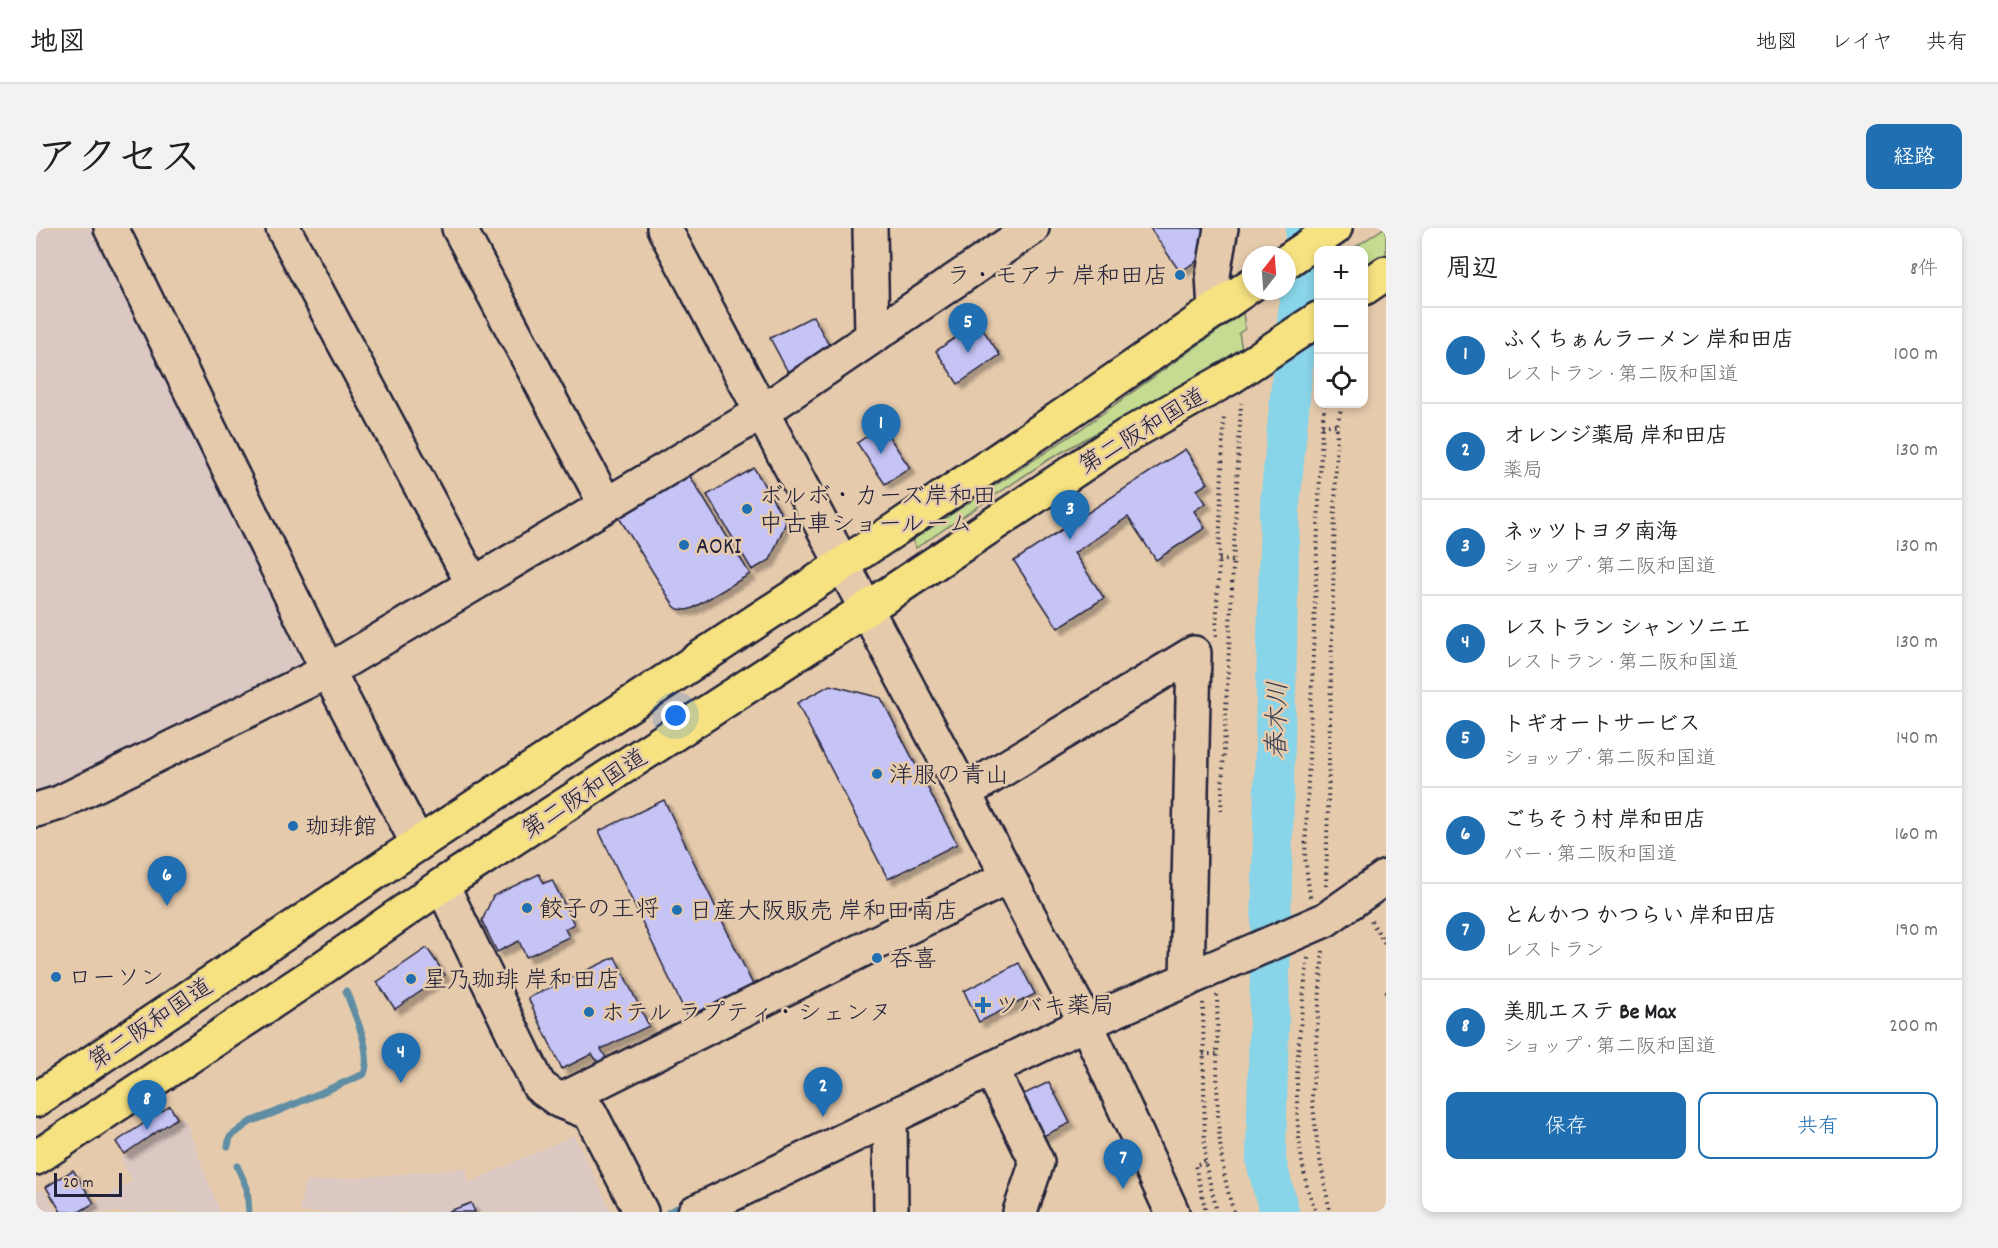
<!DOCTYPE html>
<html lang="ja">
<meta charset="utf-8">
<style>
:root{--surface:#fff;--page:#f2f2f2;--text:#202124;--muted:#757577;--line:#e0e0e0;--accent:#1f6fb2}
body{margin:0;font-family:Dekko,"Klee One",sans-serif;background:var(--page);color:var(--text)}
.controls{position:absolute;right:18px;top:18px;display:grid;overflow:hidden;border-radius:12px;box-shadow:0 3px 9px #0003}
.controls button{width:54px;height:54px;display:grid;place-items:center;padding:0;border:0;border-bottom:2px solid var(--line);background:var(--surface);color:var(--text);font:30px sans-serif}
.compass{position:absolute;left:1206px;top:18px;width:54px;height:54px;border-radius:50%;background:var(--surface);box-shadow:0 3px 9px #0003;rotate:17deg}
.scale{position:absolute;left:18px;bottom:15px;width:68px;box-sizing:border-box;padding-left:6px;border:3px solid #22223b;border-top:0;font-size:16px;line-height:21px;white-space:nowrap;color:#22223b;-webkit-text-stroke:4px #e5caac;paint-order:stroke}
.you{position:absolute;left:640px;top:488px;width:21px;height:21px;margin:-15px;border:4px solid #fff;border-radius:50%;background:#1a73e8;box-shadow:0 0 0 9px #1a73e833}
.badge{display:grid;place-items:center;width:39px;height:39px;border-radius:50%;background:var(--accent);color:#fff;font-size:20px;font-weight:700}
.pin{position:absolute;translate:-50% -50px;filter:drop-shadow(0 2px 3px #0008)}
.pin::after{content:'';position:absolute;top:32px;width:21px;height:18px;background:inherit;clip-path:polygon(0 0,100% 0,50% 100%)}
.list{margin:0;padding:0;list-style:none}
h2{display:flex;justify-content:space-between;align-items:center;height:78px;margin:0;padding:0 24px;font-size:26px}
h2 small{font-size:20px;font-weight:400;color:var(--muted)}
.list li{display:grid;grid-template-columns:39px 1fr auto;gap:18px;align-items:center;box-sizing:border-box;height:96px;padding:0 24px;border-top:2px solid var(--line)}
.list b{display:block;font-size:22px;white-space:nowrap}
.list p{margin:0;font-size:20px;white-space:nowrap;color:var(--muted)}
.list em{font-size:20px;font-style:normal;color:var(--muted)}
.actions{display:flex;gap:12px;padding:18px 24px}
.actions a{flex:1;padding:14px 0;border:2px solid var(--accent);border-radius:12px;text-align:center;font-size:21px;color:var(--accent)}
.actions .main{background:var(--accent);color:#fff}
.icon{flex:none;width:33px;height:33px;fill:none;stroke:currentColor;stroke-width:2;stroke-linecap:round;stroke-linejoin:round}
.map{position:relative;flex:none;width:1350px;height:984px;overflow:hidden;border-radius:12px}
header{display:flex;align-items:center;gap:36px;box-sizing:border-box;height:84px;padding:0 30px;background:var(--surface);border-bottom:2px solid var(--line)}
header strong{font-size:28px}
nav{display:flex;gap:33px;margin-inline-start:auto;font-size:21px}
.intro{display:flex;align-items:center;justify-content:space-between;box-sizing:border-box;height:144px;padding:0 36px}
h1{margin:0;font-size:42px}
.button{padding:15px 27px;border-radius:12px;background:var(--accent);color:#fff;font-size:21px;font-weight:700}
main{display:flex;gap:36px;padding:0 36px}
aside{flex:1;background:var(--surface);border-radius:12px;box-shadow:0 3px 9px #0003}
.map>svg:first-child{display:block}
.built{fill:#dcc8c2}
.green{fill:#c4db91;stroke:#737e66;stroke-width:1.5}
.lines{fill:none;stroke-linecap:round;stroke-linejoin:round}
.stream{stroke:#5f8da3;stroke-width:7}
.river{stroke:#88d4e8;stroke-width:40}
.building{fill:#c6c3f5;stroke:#22223b;stroke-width:1.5;filter:url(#shadow)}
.minor-casing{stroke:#22223b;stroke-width:38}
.highway-casing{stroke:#22223b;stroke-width:38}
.path{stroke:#22223b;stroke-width:4;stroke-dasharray:1.5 4.5;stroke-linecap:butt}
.minor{stroke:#e5caac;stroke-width:33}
.highway{stroke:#f6e281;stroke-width:33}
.poi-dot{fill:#1f6fb2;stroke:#e5caac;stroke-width:2}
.labels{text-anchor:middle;stroke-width:5;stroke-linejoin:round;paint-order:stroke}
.poi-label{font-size:24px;fill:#22223b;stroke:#e5caac;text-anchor:start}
.street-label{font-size:24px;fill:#22223b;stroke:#e5caac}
.water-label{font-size:26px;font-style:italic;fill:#313d55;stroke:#e5caac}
</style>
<header>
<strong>地図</strong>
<nav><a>地図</a><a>レイヤ</a><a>共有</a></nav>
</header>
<div class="intro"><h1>アクセス</h1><a class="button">経路</a></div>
<main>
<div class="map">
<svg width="1350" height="984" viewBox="0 0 1350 984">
<defs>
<filter id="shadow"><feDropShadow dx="5.5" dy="5.5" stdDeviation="1.5" flood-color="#0004"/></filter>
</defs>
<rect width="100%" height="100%" fill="#e5caac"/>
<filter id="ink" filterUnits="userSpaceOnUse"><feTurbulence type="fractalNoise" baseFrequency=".0167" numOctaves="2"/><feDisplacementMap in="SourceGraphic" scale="12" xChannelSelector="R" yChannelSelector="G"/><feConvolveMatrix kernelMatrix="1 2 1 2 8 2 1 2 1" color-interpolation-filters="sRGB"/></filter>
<g filter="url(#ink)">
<!-- built -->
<path class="built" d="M 0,0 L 60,0 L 274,428 L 266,445 L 0,575 Z
M 147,888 L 184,984 L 43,984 L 96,953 L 85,930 Z
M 538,907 L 576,984 L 264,984 L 268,954 L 431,940 L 432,955 Z
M 7,961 L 21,984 L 0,984 L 0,965 Z"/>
<!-- green -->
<path class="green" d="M 1348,0 L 1350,0 L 1350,27 L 1328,43 L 1328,22 L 1315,22 Z
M 1207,85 L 1209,101 L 1203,105 L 1206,122 L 1160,153 L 1076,196 L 1012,232 L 880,320 L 876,312 L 1045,201 Z"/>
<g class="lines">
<!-- stream -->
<path class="stream" d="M 192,918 L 194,909 L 214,894 L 240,884 L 328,846 C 337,823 318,786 310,763
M 201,938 L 211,960 L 213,984
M 633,984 L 652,975"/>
<!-- river -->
<path class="river" d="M 1243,984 L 1230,933 L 1244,276 L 1270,0"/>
</g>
<!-- building -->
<path class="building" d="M 1114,0 L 1169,0 L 1169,27 L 1144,44 Z
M 777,88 L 795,121 L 752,144 L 734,110 Z
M 942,94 L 964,127 L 922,156 L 900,123 Z
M 846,198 L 874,240 L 849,256 L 821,215 Z
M 1149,221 L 1172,255 L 1161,262 L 1170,275 L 1158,283 L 1169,300 L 1120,332 L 1092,289 L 1038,325 L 1068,370 L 1022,400 L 978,333 Z
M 718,240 L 750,294 L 734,332 L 716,342 L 671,267 Z
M 652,245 L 714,346 L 657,380 L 651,382 L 642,381 L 638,378 L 582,288 Z
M 794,457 L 845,470 L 921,616 L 852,651 L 761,475 Z
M 628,572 L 719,761 L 653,792 L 563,603 Z
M 503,646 L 508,655 L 516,652 L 538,696 L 529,701 L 533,709 L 490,729 L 483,713 L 461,724 L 446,693 L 457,668 Z
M 391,720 L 409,747 L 359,781 L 341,754 Z
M 579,729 L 613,798 L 565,821 L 570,830 L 569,834 L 564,837 L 556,826 L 526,841 L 492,770 Z
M 983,735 L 999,766 L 943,794 L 928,763 Z
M 1013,854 L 1034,895 L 1001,911 L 980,870 Z
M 134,878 L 141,890 L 88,926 L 80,914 Z
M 37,942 L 58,975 L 43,984 L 25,984 L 10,959 Z
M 435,975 L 439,984 L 411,984 Z"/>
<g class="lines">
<defs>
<path id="minor" d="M 75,0 L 292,443 L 382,616
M 247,0 L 437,356
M 423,0 L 570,277
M 628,0 L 1050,795 L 1136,984
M 1179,83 L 1177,47 L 1185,0
M 836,109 L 996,0
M 928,565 L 1158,425 L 1151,752
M 0,582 L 23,575 L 292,443 L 726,184 L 836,109 L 834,0
M 406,657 L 503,858 L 524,873 L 554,885 L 605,984
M 955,841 L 1001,934 L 984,984
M 524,873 L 972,649
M 854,890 L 855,984
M 659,984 L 1050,795 L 1289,692 L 1350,649"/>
<path id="highway" d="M 1251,33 L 1299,0
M 1328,60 L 1350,45
M 0,872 L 382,616 L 860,301 L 1040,179 L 1215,57
M 0,930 L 272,750 L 406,657 L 830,381 L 1090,208 L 1195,149 L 1282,91"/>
</defs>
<!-- minor casing -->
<use href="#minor" class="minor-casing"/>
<!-- highway casing -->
<use href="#highway" class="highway-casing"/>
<!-- path -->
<path class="path" d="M 1286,198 L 1301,197
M 1183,332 L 1197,333
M 1180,408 L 1188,187
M 1185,583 L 1205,175
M 1290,658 L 1301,197 L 1306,176
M 1274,669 L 1269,629 L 1286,198 L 1289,176
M 1335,693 L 1350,717
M 1287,723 L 1276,869 L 1282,921 L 1294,984
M 1272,730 C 1263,802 1254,878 1269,949 C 1271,961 1276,973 1280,984
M 1349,764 L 1350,764
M 1181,767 C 1183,839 1175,915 1198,984
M 1167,775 L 1169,934 L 1181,984
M 1167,826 L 1182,826
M 1169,934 L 1159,937 L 1170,984"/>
<!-- minor -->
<use href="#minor" class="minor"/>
<!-- highway -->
<use href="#highway" class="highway"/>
</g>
</g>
<!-- markers -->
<g class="poi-dot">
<circle cx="1144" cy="47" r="6"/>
<circle cx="711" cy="281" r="6"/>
<circle cx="648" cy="317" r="6"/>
<circle cx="841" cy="546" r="6"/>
<circle cx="257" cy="598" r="6"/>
<circle cx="491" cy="680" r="6"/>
<circle cx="641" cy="682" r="6"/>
<circle cx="841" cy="730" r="6"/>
<circle cx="20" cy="749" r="6"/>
<circle cx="375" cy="751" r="6"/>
<path d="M944 768h6v6h6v6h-6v6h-6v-6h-6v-6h6z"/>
<circle cx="553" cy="784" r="6"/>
</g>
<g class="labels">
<!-- poi labels -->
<g class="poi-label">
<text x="1132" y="55" text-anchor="end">ラ・モアナ 岸和田店</text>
<text x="723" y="275">ボルボ・カーズ岸和田<tspan x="723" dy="28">中古車ショールーム</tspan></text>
<text x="660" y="325">AOKI</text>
<text x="853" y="554">洋服の青山</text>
<text x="269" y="606">珈琲館</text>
<text x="503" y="688">餃子の王将</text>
<text x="653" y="690">日産大阪販売 岸和田南店</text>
<text x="853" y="738">呑喜</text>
<text x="32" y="757">ローソン</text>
<text x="387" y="759">星乃珈琲 岸和田店</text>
<text x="959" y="785">ツバキ薬局</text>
<text x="565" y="792">ホテル ラプティ・シェンヌ</text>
</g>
<!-- street labels -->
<g class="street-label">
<text transform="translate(1106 202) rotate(-31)" y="8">第二阪和国道</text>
<text transform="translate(548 565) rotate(-33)" y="8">第二阪和国道</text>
<text transform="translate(114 795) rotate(-34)" y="8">第二阪和国道</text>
</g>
<!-- water labels -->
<g class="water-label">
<text transform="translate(1240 492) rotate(-89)" y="9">春木川</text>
</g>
</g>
</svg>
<div class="controls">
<button>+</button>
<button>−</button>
<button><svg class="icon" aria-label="locate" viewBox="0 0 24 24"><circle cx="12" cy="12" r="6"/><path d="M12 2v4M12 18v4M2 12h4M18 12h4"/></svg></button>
</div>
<svg class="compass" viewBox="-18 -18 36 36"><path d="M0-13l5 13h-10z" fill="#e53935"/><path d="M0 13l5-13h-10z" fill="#757577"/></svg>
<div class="scale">20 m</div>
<div class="you"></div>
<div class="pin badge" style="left:845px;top:226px">1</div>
<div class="pin badge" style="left:787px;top:889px">2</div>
<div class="pin badge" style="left:1034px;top:312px">3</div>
<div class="pin badge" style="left:365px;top:855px">4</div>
<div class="pin badge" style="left:932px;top:125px">5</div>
<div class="pin badge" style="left:131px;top:678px">6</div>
<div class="pin badge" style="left:1087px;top:961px">7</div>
<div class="pin badge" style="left:111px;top:902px">8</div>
</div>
<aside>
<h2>周辺<small>8件</small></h2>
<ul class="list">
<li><span class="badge">1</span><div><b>ふくちぁんラーメン 岸和田店</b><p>レストラン · 第二阪和国道</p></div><em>100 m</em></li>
<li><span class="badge">2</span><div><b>オレンジ薬局 岸和田店</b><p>薬局</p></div><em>130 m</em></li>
<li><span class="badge">3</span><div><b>ネッツトヨタ南海</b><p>ショップ · 第二阪和国道</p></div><em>130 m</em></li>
<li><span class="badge">4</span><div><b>レストラン シャンソニエ</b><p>レストラン · 第二阪和国道</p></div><em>130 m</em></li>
<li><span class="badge">5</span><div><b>トギオートサービス</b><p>ショップ · 第二阪和国道</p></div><em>140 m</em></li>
<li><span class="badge">6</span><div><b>ごちそう村 岸和田店</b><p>バー · 第二阪和国道</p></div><em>160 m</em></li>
<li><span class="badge">7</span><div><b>とんかつ かつらい 岸和田店</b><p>レストラン</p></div><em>190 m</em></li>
<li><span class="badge">8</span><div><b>美肌エステ Be Max</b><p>ショップ · 第二阪和国道</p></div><em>200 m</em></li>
</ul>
<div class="actions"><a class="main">保存</a><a>共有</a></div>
</aside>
</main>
